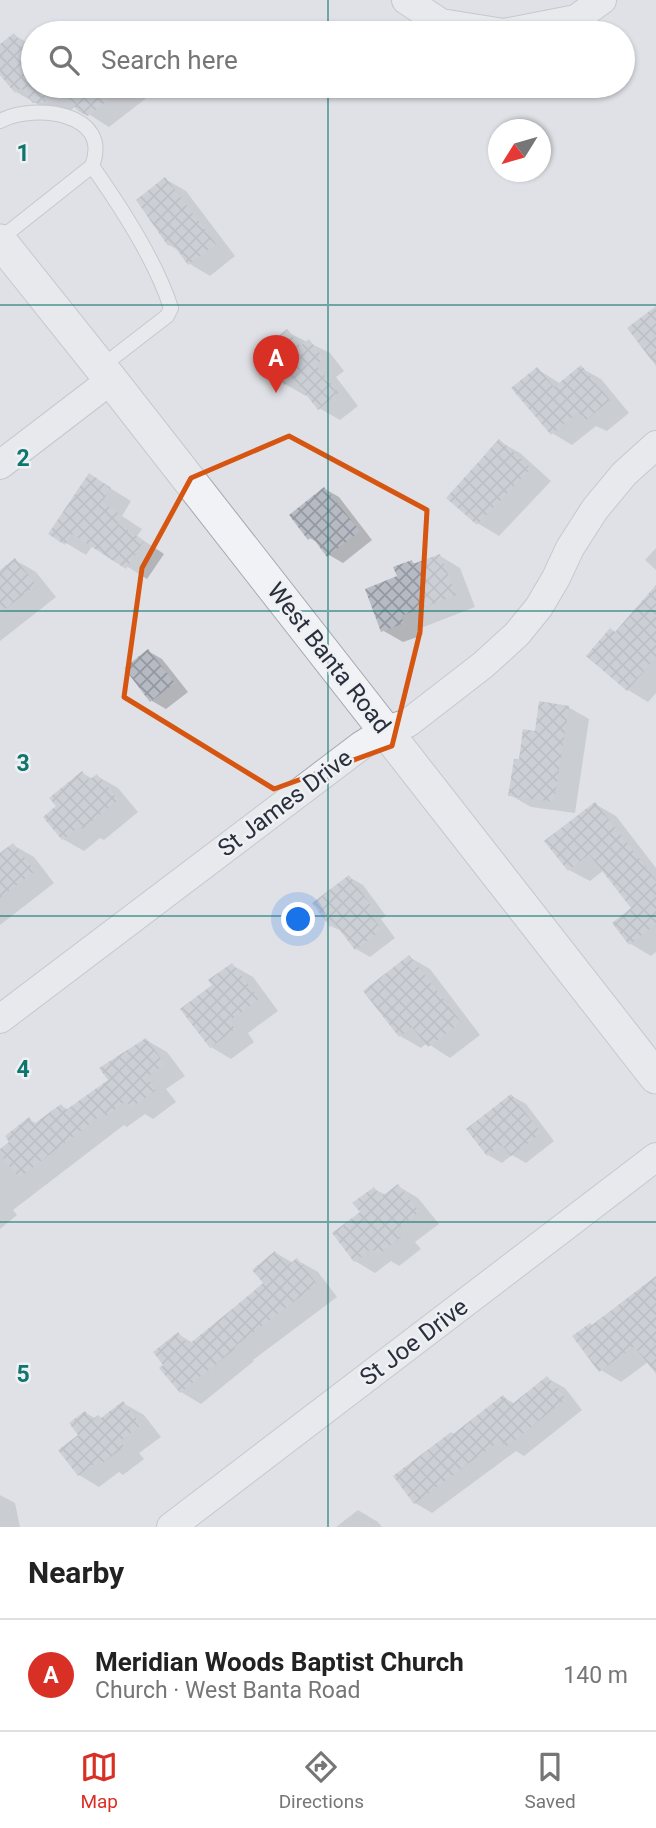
<!DOCTYPE html>
<meta charset="utf-8">
<style>
:root{--surface:#fff;--page:#f6f6f6;--text:#222;--muted:#767676;--line:#e0e0e0;--accent:#d93025}
body{margin:0;font-family:Roboto,sans-serif;background:var(--page);color:var(--text)}
.compass{position:absolute;left:488px;top:119px;width:63px;height:63px;border-radius:50%;background:var(--surface);box-shadow:0 2px 5px #0004;rotate:233deg}
.you{position:absolute;left:299px;top:920px;width:24px;height:24px;margin:-18px;border:5px solid #fff;border-radius:50%;background:#1a73e8;box-shadow:0 0 0 10px #1a73e833}
.badge{display:grid;place-items:center;width:46px;height:46px;border-radius:50%;background:var(--accent);color:#fff;font-size:23px;font-weight:700}
.pin{position:absolute;translate:-50% -58px;filter:drop-shadow(0 2px 4px #0008)}
.pin::after{content:'';position:absolute;top:37px;width:24px;height:21px;background:inherit;clip-path:polygon(0 0,100% 0,50% 100%)}
.list{margin:0;padding:0;list-style:none}
h2{display:flex;justify-content:space-between;align-items:center;height:91px;margin:0;padding:0 28px;font-size:30px}
h2 small{font-size:23px;font-weight:400;color:var(--muted)}
.list li{display:grid;grid-template-columns:46px 1fr auto;gap:21px;align-items:center;box-sizing:border-box;height:112px;padding:0 28px;border-top:2px solid var(--line)}
.list b{display:block;font-size:26px;white-space:nowrap}
.list p{margin:0;font-size:23px;white-space:nowrap;color:var(--muted)}
.list em{font-size:23px;font-style:normal;color:var(--muted)}
.icon{flex:none;width:38px;height:38px;fill:none;stroke:currentColor;stroke-width:2;stroke-linecap:round;stroke-linejoin:round}
.map{position:relative;flex:none;width:656px;height:1527px;overflow:hidden}
.search{position:absolute;background:var(--surface);box-shadow:0 2px 5px #0004;left:21px;right:21px;top:21px;height:77px;display:flex;align-items:center;gap:18px;box-sizing:border-box;padding:0 24px;border-radius:38px;color:var(--muted);font-size:26px}
.sheet{height:203px;background:var(--surface)}
nav{display:flex;justify-content:space-around;align-items:center;box-sizing:border-box;height:98px;border-top:2px solid var(--line);background:var(--surface);font-size:19px;color:var(--muted)}
nav a{display:grid;justify-items:center;gap:4px}
nav .on{color:var(--accent)}
.map>svg:first-child{display:block}
.shadow{fill:#0003}
.building{fill:url(#building-cross-hatch)}
.lines{fill:none;stroke-linecap:round;stroke-linejoin:round}
.service-casing{stroke:#a5a8b0;stroke-width:16}
.minor-casing{stroke:#a5a8b0;stroke-width:30}
.tertiary-casing{stroke:#a5a8b0;stroke-width:35}
.service{stroke:#f1f2f5;stroke-width:14}
.minor{stroke:#f1f2f5;stroke-width:28}
.tertiary{stroke:#f1f2f5;stroke-width:33}
.marked{fill:none;stroke:#d55511;stroke-width:5;stroke-linejoin:round}
.grid{fill:none;stroke:#0f766e;stroke-width:2;stroke-opacity:0.55}
.labels{text-anchor:middle;stroke-width:5;stroke-linejoin:round;paint-order:stroke}
.street-label{font-size:24px;fill:#292f3c;stroke:#eef0f4}
.grid-label{font-size:23px;text-anchor:middle;font-weight:bold;fill:#0f766e;stroke:#eef0f4;stroke-width:5;stroke-linejoin:round;paint-order:stroke}
</style>
<div class="map">
<svg width="656" height="1527" viewBox="0 0 656 1527">
<defs>
<pattern id="building-cross-hatch" width="8" height="8" patternUnits="userSpaceOnUse" patternTransform="scale(1.75)"><rect width="8" height="8" fill="#b6bbc3"/><path d="M0 0l8 8M0 8l8-8" fill="none" stroke="#9498a0"/></pattern>
</defs>
<rect width="100%" height="100%" fill="#dfe1e6"/>
<!-- shadow -->
<path class="shadow" d="M 14,35 L 33,46 L 33,86 L 141,86 L 149,96 L 109,127 L 76,106 L 66,114 L 55,114 L 16,92 L 0,66 L 0,46 Z
M 165,179 L 186,191 L 235,256 L 210,276 L 190,264 L 180,251 L 169,245 Z
M 287,332 L 330,353 L 344,371 L 336,377 L 358,406 L 340,420 L 319,408 L 308,394 L 306,396 L 285,384 Z
M 581,368 L 601,379 L 629,413 L 607,431 L 596,426 L 572,445 L 552,433 L 537,369 L 561,384 Z
M 499,441 L 520,453 L 551,481 L 499,536 L 479,524 L 449,497 Z
M 89,475 L 131,501 L 122,516 L 142,529 L 137,536 L 164,554 L 147,579 L 93,545 L 86,555 L 66,543 Z
M 325,489 L 339,497 L 372,540 L 343,563 L 329,555 L 320,544 L 310,538 Z
M 656,548 L 656,570 L 645,560 Z
M 440,556 L 460,568 L 475,607 L 421,628 L 423,635 L 403,642 L 382,630 L 411,562 L 416,564 Z
M 15,560 L 36,572 L 56,597 L 0,641 L 0,572 Z
M 656,588 L 656,693 L 648,702 L 628,690 L 588,656 L 617,633 Z
M 148,651 L 162,659 L 188,692 L 166,709 L 152,701 L 126,668 Z
M 568,707 L 589,719 L 575,813 L 531,807 L 510,795 L 520,761 L 536,733 Z
M 82,773 L 93,779 L 97,776 L 118,788 L 138,812 L 104,840 L 100,838 L 84,851 L 63,839 L 58,807 Z
M 595,804 L 616,816 L 656,868 L 656,952 L 651,956 L 631,944 L 614,923 L 633,908 L 604,870 L 590,881 L 569,870 Z
M 13,845 L 34,857 L 54,883 L 0,925 L 0,855 Z
M 349,877 L 363,885 L 386,916 L 381,919 L 395,938 L 370,957 L 356,949 L 345,933 L 331,926 Z
M 409,957 L 430,969 L 480,1035 L 450,1058 L 427,1043 L 421,1048 L 400,1036 Z
M 232,965 L 253,977 L 278,1011 L 248,1033 L 254,1042 L 231,1059 L 211,1047 L 214,986 Z
M 146,1040 L 167,1052 L 185,1076 L 166,1089 L 176,1102 L 153,1119 L 145,1114 L 127,1127 L 124,1125 L 13,1210 L 17,1215 L 0,1229 L 0,1151 L 12,1142 L 29,1119 L 37,1124 L 61,1106 L 69,1110 L 110,1081 Z
M 512,1096 L 526,1104 L 554,1141 L 526,1163 L 512,1155 L 502,1163 L 488,1155 Z
M 398,1186 L 418,1198 L 439,1224 L 415,1242 L 421,1249 L 399,1266 L 391,1261 L 375,1273 L 355,1261 L 374,1189 L 386,1195 Z
M 276,1253 L 293,1263 L 297,1260 L 318,1272 L 337,1297 L 253,1360 L 254,1361 L 201,1404 L 181,1392 L 178,1334 L 193,1343 L 265,1284 Z
M 656,1283 L 656,1369 L 648,1362 L 621,1382 L 601,1370 L 593,1327 Z
M 547,1378 L 565,1388 L 582,1410 L 524,1456 L 516,1451 L 432,1513 L 415,1503 L 454,1436 L 503,1397 L 515,1404 Z
M 123,1403 L 144,1415 L 161,1437 L 139,1453 L 144,1459 L 123,1475 L 119,1472 L 99,1487 L 79,1475 L 81,1436 L 86,1413 L 96,1419 L 102,1419 Z
M 0,1495 L 15,1503 L 20,1527 L 0,1527 Z
M 358,1510 L 378,1522 L 382,1527 L 336,1527 Z"/>
<!-- building -->
<path class="building" d="M 14,33 L 33,57 L 33,86 L 126,86 L 88,116 L 78,111 L 61,90 L 44,103 L 33,103 L 21,88 L 15,93 L 0,75 L 0,44 Z
M 165,177 L 216,244 L 188,265 L 172,243 L 168,246 L 136,200 Z
M 656,306 L 656,366 L 627,328 Z
M 287,329 L 300,346 L 309,339 L 324,359 L 316,365 L 339,393 L 318,410 L 293,378 L 284,385 L 259,352 Z
M 581,365 L 610,400 L 585,421 L 578,412 L 551,435 L 511,388 L 537,367 L 554,387 Z
M 499,439 L 531,468 L 477,525 L 446,498 Z
M 89,473 L 111,488 L 102,502 L 122,516 L 117,523 L 144,541 L 126,569 L 72,534 L 65,545 L 48,534 Z
M 324,487 L 360,531 L 327,557 L 312,537 L 308,540 L 289,515 Z
M 440,554 L 456,595 L 401,616 L 404,623 L 381,632 L 365,589 L 397,576 L 393,567 L 412,560 L 413,564 Z
M 15,558 L 36,585 L 0,613 L 0,570 Z
M 656,585 L 656,657 L 627,691 L 586,656 L 610,628 L 615,632 Z
M 148,649 L 175,683 L 150,702 L 124,668 Z
M 539,701 L 569,706 L 554,802 L 508,796 L 514,759 L 519,759 L 523,729 L 535,731 Z
M 82,771 L 89,780 L 97,774 L 118,800 L 82,829 L 80,826 L 62,840 L 43,817 L 56,806 L 49,798 Z
M 595,802 L 656,880 L 656,924 L 629,945 L 612,923 L 631,908 L 589,854 L 568,871 L 544,841 Z
M 13,843 L 35,871 L 0,898 L 0,853 Z
M 349,875 L 373,908 L 368,911 L 382,930 L 355,950 L 335,924 L 330,927 L 312,903 Z
M 409,955 L 461,1022 L 428,1047 L 412,1027 L 399,1037 L 363,991 Z
M 232,963 L 259,999 L 229,1021 L 235,1029 L 210,1048 L 180,1009 L 212,985 L 208,980 Z
M 146,1038 L 165,1064 L 147,1077 L 156,1090 L 131,1108 L 126,1101 L 106,1116 L 104,1113 L 19,1178 L 0,1154 L 0,1149 L 9,1142 L 5,1136 L 29,1117 L 34,1124 L 61,1104 L 66,1110 L 108,1080 L 99,1068 Z
M 511,1094 L 541,1133 L 511,1156 L 502,1145 L 487,1156 L 466,1129 Z
M 398,1184 L 419,1212 L 396,1230 L 401,1237 L 378,1255 L 372,1248 L 354,1262 L 332,1233 L 360,1212 L 352,1203 L 374,1187 L 381,1197 Z
M 275,1251 L 287,1266 L 297,1258 L 317,1284 L 234,1347 L 235,1349 L 180,1393 L 159,1368 L 163,1365 L 153,1352 L 178,1332 L 188,1345 L 237,1305 L 263,1283 L 252,1270 Z
M 656,1276 L 656,1374 L 634,1346 L 599,1372 L 572,1336 L 590,1323 L 592,1325 Z
M 547,1376 L 566,1399 L 506,1447 L 500,1440 L 414,1504 L 393,1476 L 451,1432 L 453,1434 L 503,1395 L 511,1405 Z
M 123,1401 L 141,1425 L 120,1441 L 124,1447 L 101,1464 L 99,1460 L 78,1476 L 58,1450 L 78,1435 L 69,1423 L 85,1411 L 92,1420 L 98,1415 L 101,1418 Z"/>
<g class="lines">
<defs>
<path id="service" d="M 0,121 C 34,103 113,112 92,166 L 0,239
M 92,166 C 121,207 156,261 171,308 L 167,316 L 101,367"/>
<path id="minor" d="M 406,0 L 441,23 L 504,33 L 576,19 L 602,0
M 0,465 L 111,380
M 0,1019 L 362,745 L 386,730 L 408,723 L 483,665 L 517,634 L 539,607 L 556,578 L 570,548 L 595,509 L 624,474 L 656,445
M 171,1527 L 656,1157"/>
<path id="tertiary" d="M 0,241 L 111,380 L 656,1077"/>
</defs>
<!-- service casing -->
<use href="#service" class="service-casing"/>
<!-- minor casing -->
<use href="#minor" class="minor-casing"/>
<!-- tertiary casing -->
<use href="#tertiary" class="tertiary-casing"/>
<!-- service -->
<use href="#service" class="service"/>
<!-- minor -->
<use href="#minor" class="minor"/>
<!-- tertiary -->
<use href="#tertiary" class="tertiary"/>
</g>
<!-- marked area -->
<path d="M0 0H656V1527H0ZM 289,436 L 427,510 L 420,632 L 392,746 L 274,789 L 124,697 L 142,568 L 191,478 Z" fill="#dfe1e6" fill-opacity=".55" fill-rule="evenodd"/>
<path class="marked" d="M 289,436 L 427,510 L 420,632 L 392,746 L 274,789 L 124,697 L 142,568 L 191,478 Z"/>
<!-- grid -->
<path class="grid" d="M 328,0 L 328,33M 328,86 L 328,1527M 0,305 L 656,305M 0,611 L 656,611M 0,916 L 656,916M 0,1222 L 656,1222"/>
<g class="labels">
<!-- street labels -->
<g class="street-label">
<text transform="translate(329 658) rotate(52)" y="8">West Banta Road</text>
<text transform="translate(285 803) rotate(-37)" y="8">St James Drive</text>
<text transform="translate(414 1342) rotate(-37)" y="8">St Joe Drive</text>
</g>
</g>
<g class="grid-label">
<text x="23" y="161">1</text>
<text x="23" y="466">2</text>
<text x="23" y="771">3</text>
<text x="23" y="1077">4</text>
<text x="23" y="1382">5</text>
</g>
</svg>
<svg class="compass" viewBox="-18 -18 36 36"><path d="M0-13l5 13h-10z" fill="#e53935"/><path d="M0 13l5-13h-10z" fill="#767676"/></svg>
<div class="you"></div>
<div class="pin badge" style="left:276px;top:393px">A</div>
<div class="search"><svg class="icon" aria-label="search" viewBox="0 0 24 24"><circle cx="10" cy="10" r="6"/><path d="M15 15l6 6"/></svg>Search here</div>
</div>
<section class="sheet">
<h2>Nearby<small></small></h2>
<ul class="list">
<li><span class="badge">A</span><div><b>Meridian Woods Baptist Church</b><p>Church · West Banta Road</p></div><em>140 m</em></li>
</ul>
</section>
<nav>
<a class="on"><svg class="icon" aria-label="map" viewBox="0 0 24 24"><path d="M3 6l6-2 6 2 6-2v14l-6 2-6-2-6 2zM9 4v14M15 6v14"/></svg>Map</a>
<a><svg class="icon" aria-label="directions" viewBox="0 0 24 24"><path d="M12 3l9 9-9 9-9-9zM9 14v-3h6M13 9l2 2-2 2"/></svg>Directions</a>
<a><svg class="icon" aria-label="saved" viewBox="0 0 24 24"><path d="M7 4h10v16l-5-4-5 4z"/></svg>Saved</a>
</nav>
